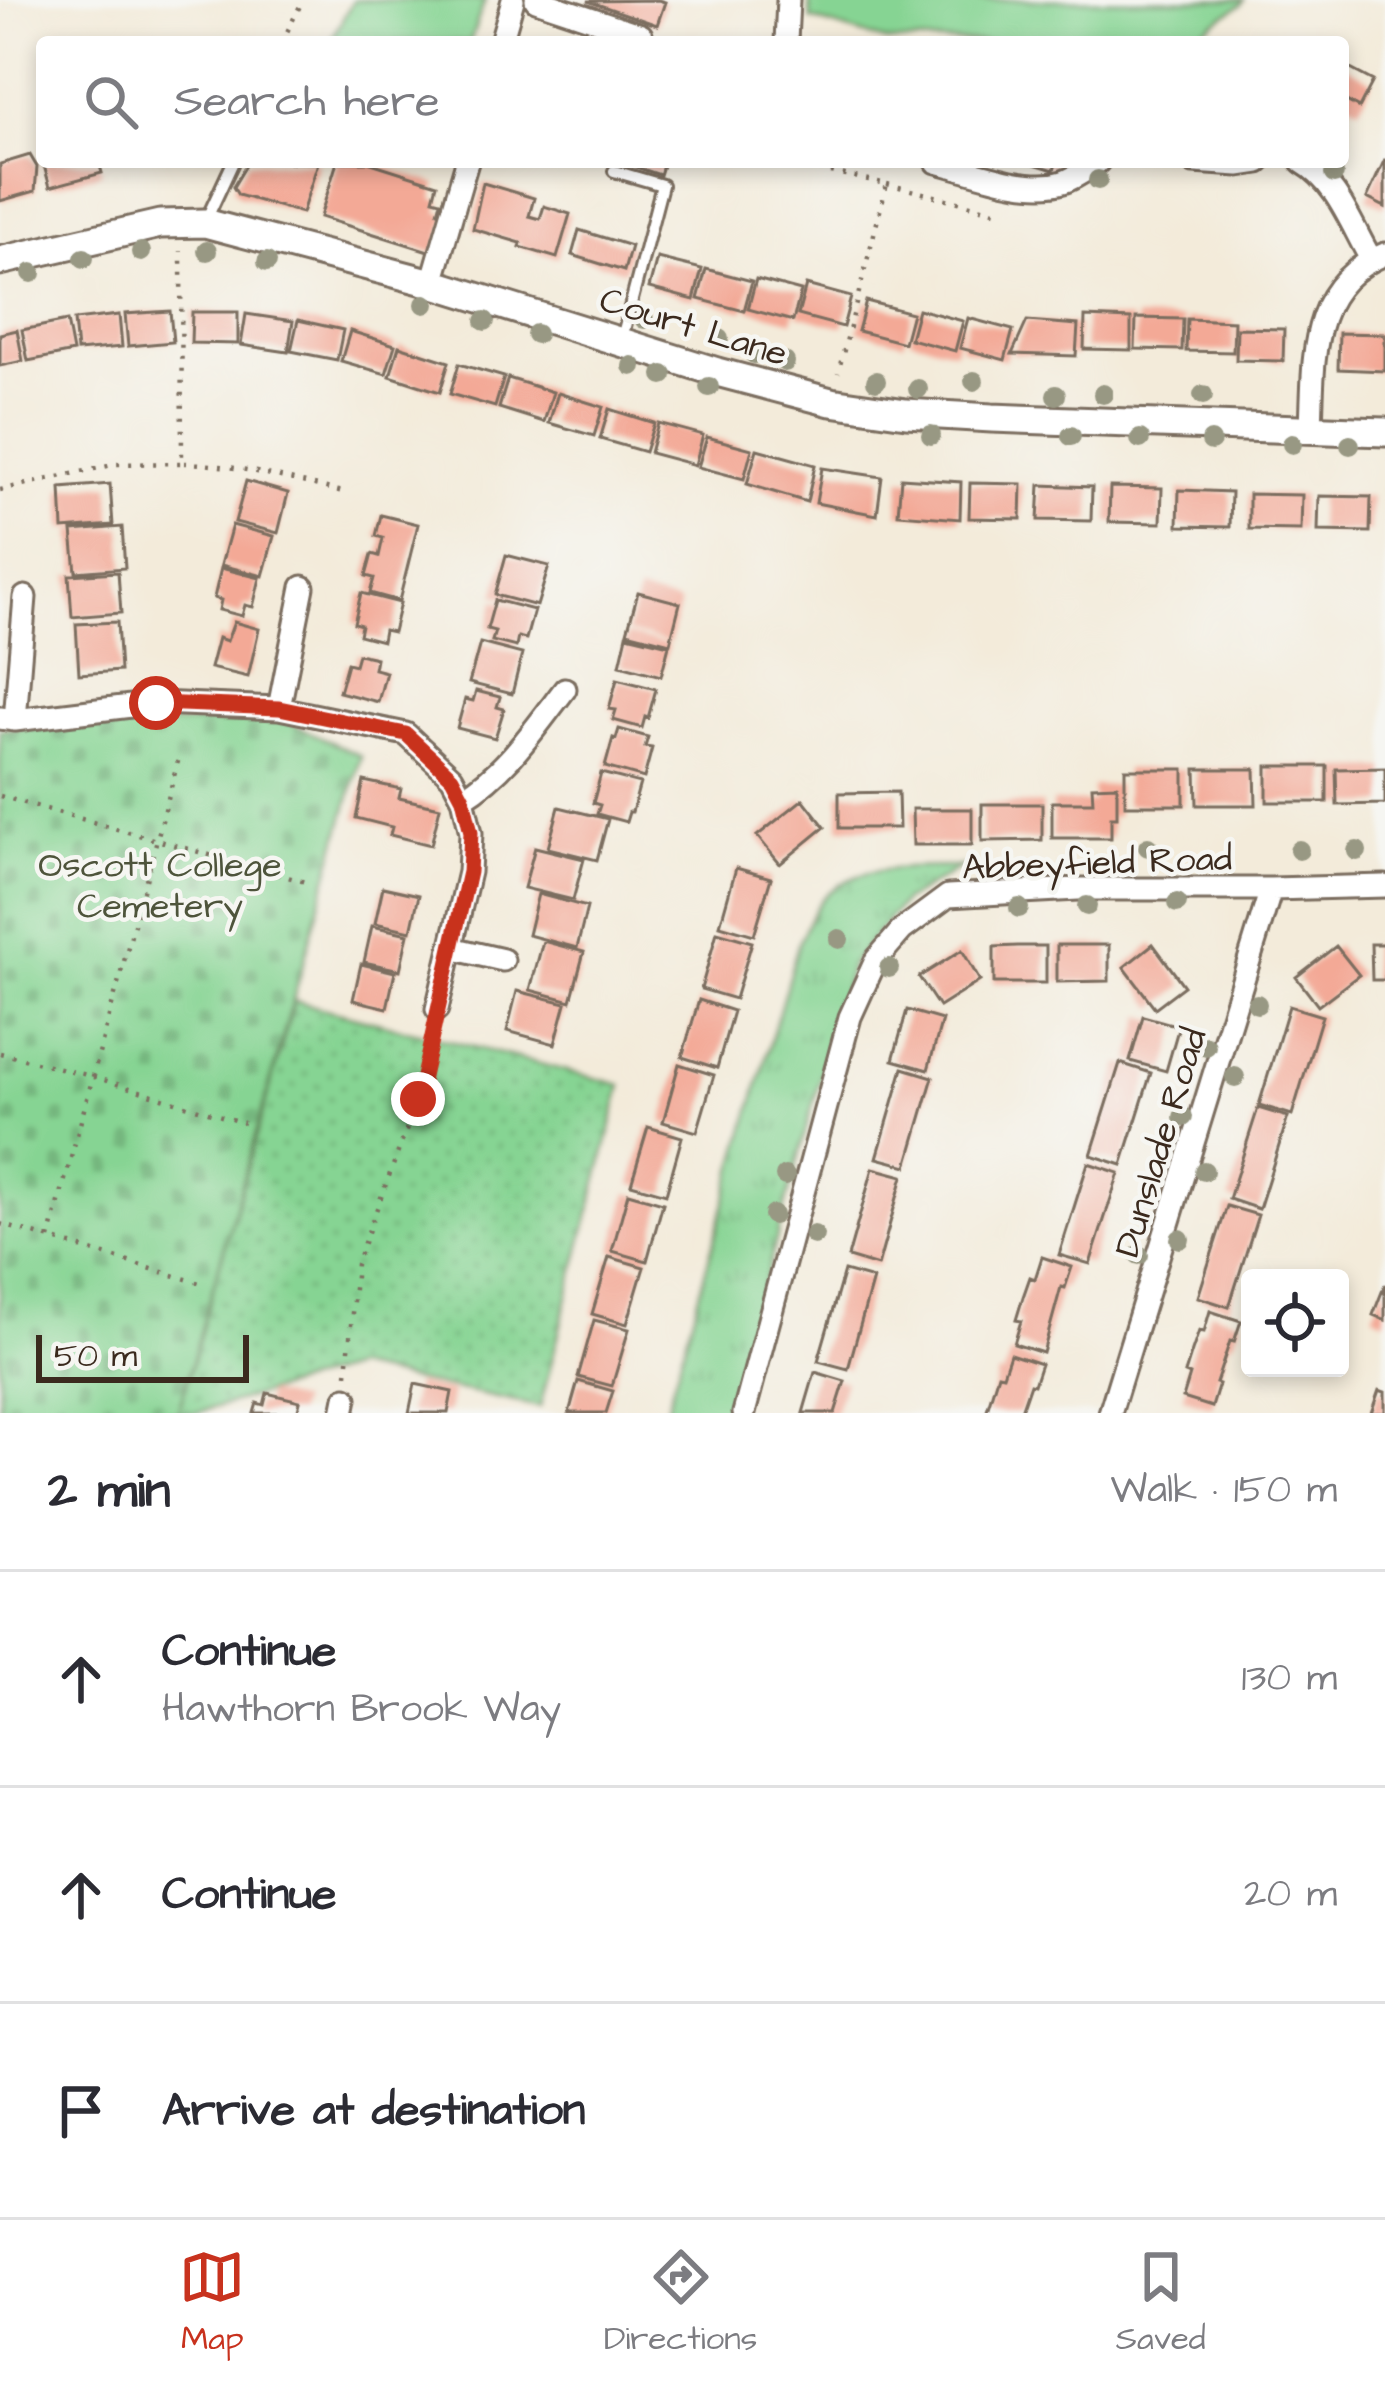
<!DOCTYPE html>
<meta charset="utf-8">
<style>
:root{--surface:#fff;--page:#f2f2f3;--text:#2b2b33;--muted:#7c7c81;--line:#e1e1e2;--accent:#c8321e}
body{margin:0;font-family:"Architects Daughter",sans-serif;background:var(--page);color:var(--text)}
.controls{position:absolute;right:36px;bottom:36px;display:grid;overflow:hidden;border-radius:12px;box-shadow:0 6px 18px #0003}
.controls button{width:108px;height:108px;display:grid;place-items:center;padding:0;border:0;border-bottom:3px solid var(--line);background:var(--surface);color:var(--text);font:60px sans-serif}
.scale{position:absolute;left:36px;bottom:30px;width:213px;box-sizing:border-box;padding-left:12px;border:6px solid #3b2a1e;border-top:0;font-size:33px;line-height:42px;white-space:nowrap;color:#3b2a1e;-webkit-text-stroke:9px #f6f6f2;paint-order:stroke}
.stop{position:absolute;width:36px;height:36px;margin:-27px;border:9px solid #c8321e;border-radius:50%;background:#fff}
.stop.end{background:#c8321e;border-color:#fff;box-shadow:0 3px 12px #0008}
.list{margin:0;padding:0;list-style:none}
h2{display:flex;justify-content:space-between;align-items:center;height:156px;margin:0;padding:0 48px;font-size:51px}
h2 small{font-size:39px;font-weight:400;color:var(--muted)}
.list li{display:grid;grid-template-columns:78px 1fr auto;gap:36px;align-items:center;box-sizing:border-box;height:216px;padding:0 48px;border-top:3px solid var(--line)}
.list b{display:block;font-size:45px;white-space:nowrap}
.list p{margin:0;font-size:39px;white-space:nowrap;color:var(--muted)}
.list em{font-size:39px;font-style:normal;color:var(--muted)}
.icon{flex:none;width:66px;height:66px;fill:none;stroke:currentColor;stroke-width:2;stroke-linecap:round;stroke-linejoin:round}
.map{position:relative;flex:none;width:1385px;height:1413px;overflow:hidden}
.search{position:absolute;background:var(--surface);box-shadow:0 6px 18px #0003;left:36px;right:36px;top:36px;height:132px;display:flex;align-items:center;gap:30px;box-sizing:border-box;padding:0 42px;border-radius:12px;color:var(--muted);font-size:45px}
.sheet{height:804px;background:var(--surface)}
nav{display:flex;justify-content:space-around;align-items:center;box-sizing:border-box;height:168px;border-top:3px solid var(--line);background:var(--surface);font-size:33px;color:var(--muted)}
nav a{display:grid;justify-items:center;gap:6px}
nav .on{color:var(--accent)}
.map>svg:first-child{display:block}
.grass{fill:url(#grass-tufts);stroke:#607f58;stroke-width:3}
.cemetery{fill:url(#cemetery-stones);stroke:#607f58;stroke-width:3}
.park{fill:url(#park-dots);stroke:#607f58;stroke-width:3}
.pitch{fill:#86d493;stroke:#607f58;stroke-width:3}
.building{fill:#f3a996}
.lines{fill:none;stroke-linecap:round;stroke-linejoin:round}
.service-casing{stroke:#7b6e60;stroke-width:16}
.minor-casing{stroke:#7b6e60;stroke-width:27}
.tertiary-casing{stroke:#7b6e60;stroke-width:33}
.path{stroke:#7b6e60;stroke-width:4.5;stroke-dasharray:3 9;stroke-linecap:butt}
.service{stroke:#fff;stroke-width:10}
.minor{stroke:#fff;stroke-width:21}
.tertiary{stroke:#fff;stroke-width:27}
.tree{fill:#989883}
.route{stroke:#c8321e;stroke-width:15}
.labels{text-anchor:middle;stroke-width:9;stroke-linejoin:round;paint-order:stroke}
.street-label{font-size:36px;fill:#3b2a1e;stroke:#f6f6f2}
.park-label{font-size:36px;fill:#4e543b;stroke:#f6f6f2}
</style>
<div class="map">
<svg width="1385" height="1413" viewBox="0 0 1385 1413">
<defs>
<pattern id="grass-tufts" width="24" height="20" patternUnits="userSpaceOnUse" patternTransform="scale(3)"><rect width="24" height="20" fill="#86d493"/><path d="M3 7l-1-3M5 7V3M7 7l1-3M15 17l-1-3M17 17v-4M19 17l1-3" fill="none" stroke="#75b67e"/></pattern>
<pattern id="cemetery-stones" width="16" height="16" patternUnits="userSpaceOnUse" patternTransform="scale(3)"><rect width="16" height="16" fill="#86d493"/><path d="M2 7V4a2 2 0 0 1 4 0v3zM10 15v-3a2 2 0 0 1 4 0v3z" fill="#75b67e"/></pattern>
<pattern id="park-dots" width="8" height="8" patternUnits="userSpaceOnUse" patternTransform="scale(3)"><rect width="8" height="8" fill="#86d493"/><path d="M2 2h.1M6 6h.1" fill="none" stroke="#75b67e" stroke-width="1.8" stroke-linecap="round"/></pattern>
</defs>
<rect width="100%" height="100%" fill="#f6f6f2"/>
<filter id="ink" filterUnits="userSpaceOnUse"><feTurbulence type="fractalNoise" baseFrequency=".00833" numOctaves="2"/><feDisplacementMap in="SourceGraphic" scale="24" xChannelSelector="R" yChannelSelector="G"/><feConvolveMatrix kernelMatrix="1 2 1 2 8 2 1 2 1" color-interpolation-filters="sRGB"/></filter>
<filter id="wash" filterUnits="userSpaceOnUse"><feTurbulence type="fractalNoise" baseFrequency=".004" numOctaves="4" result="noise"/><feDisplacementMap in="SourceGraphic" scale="48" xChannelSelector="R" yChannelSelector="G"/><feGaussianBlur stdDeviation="2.7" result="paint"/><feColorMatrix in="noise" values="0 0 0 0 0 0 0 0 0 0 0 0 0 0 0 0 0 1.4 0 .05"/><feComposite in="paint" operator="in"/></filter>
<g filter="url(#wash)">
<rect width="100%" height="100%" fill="#f3ebda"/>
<!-- grass -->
<path class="grass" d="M 962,867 L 904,901 L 851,964 L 729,1413 L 665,1413 L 799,941 C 806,928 813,909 823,898 C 857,862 917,868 962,867 Z"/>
<!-- cemetery -->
<path class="cemetery" d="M 284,720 L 361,756 L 178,1413 L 0,1413 L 0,729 Z"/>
<!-- park -->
<path class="park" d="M 294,1001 L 622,1085 L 540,1407 L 353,1368 L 195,1413 L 178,1413 Z"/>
<!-- pitch -->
<path class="pitch" d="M 353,0 L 485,0 L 470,42 L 330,42 Z
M 809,0 L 1244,0 L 1241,5 L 1184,42 L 888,42 L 811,19 Z"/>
<g id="blocks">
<!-- building -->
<path class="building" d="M 658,0 L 665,2 L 657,25 L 588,1 Z
M 1343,65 L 1373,81 L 1359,108 L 1343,99 Z
M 30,155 L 37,167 L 35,191 L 0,201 L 0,164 Z
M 1385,159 L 1385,207 L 1367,198 Z
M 43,162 L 99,162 L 102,173 L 50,187 Z
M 248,162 L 318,163 L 302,213 L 238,195 L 233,187 Z
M 337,162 L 368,162 L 437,184 L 433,199 L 441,201 L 438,212 L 447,215 L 435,253 L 320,217 Z
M 621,162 L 664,162 L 660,175 Z
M 1028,162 L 1056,162 L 1054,170 Z
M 483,183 L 534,198 L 529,216 L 540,219 L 544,206 L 570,214 L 557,258 L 520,247 L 521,243 L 473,229 Z
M 579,230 L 631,246 L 624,271 L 572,255 Z
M 657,258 L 702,269 L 694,300 L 649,288 Z
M 706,269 L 752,281 L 744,311 L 698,299 Z
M 756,279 L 801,291 L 793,321 L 748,309 Z
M 806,285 L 851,297 L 843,327 L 798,315 Z
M 866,301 L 912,313 L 904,343 L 858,331 Z
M 918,309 L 963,321 L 955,351 L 910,339 Z
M 170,311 L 173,342 L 128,346 L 125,314 Z
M 192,312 L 238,312 L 238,344 L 191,343 Z
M 246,314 L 293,321 L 288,352 L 241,345 Z
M 119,315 L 122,347 L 77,351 L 74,320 Z
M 1085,317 L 1131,319 L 1131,350 L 1084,349 Z
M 968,318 L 1013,330 L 1005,360 L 960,348 Z
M 1136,318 L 1183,319 L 1182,350 L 1135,349 Z
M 1187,319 L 1234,321 L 1233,352 L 1186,351 Z
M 298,320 L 343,330 L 337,360 L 291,351 Z
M 67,321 L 73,352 L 28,361 L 22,330 Z
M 1027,321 L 1078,325 L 1076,356 L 1012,354 Z
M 1237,328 L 1284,329 L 1283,361 L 1236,360 Z
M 17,330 L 23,361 L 0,366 L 0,334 Z
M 350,331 L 395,345 L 386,374 L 341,361 Z
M 1339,333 L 1385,334 L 1385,371 L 1338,369 Z
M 399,346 L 449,362 L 440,392 L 390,376 Z
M 459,364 L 504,377 L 495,407 L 450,394 Z
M 508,378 L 553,392 L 544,422 L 499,408 Z
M 558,393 L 603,407 L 594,436 L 549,423 Z
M 609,409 L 654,423 L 645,452 L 600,439 Z
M 658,423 L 703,435 L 695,465 L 650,453 Z
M 707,437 L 752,449 L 744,479 L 698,467 Z
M 757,449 L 815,465 L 807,502 L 747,484 Z
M 822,468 L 882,477 L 877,515 L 816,503 Z
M 901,478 L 961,482 L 960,519 L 898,514 Z
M 246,481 L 288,493 L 278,533 L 235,522 Z
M 970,483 L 1022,484 L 1021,519 L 969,518 Z
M 110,484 L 113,525 L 63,529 L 61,488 Z
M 1040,485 L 1092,487 L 1091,521 L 1038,520 Z
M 1110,487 L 1162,488 L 1161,523 L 1109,522 Z
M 1179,490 L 1231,492 L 1230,527 L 1178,526 Z
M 1249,494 L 1302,495 L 1301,530 L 1249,529 Z
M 1319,496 L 1371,497 L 1370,532 L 1318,531 Z
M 381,515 L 418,524 L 399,601 L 370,593 L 374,578 L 366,576 L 372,554 L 379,556 L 383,538 L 376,536 Z
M 232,525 L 274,536 L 263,576 L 221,565 Z
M 122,527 L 125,568 L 76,572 L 72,531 Z
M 506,555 L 549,566 L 537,606 L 495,595 Z
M 221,568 L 260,578 L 253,607 L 245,605 L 242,616 L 219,610 L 221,600 L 214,598 Z
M 118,572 L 121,613 L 72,617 L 69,575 Z
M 638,592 L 680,603 L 670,643 L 627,632 Z
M 361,593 L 400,603 L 393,632 L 384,630 L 382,641 L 359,635 L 361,625 L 354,623 Z
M 495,600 L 534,610 L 526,639 L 518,637 L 516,647 L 492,641 L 495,631 L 487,629 Z
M 117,622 L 120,671 L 79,674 L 76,624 Z
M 234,622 L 259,629 L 248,677 L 210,668 L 218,638 L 227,641 Z
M 627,635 L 669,645 L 661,676 L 620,665 Z
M 480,643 L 522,654 L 512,694 L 469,683 Z
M 358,654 L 376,658 L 374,669 L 386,672 L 378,702 L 339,692 L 347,663 L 355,665 Z
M 617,679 L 656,689 L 648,718 L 645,717 L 642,728 L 613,720 L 616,710 L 609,709 Z
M 476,691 L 500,697 L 497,707 L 504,709 L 495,738 L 457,728 L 465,699 L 473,701 Z
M 619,729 L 648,737 L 645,747 L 652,748 L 644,778 L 605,767 L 613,738 L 616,739 Z
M 1267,766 L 1327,766 L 1327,802 L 1267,802 Z
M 1385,768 L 1385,804 L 1337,805 L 1336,769 Z
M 1125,769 L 1184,769 L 1184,805 L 1125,805 Z
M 1196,769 L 1255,769 L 1256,805 L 1197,805 Z
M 601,773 L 640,783 L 632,812 L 629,812 L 626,822 L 597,814 L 600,805 L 593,803 Z
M 364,781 L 401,789 L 399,798 L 440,807 L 431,845 L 390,835 L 392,827 L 356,818 Z
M 1117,785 L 1117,817 L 1111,817 L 1111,838 L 1052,838 L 1052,802 L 1093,802 L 1092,786 Z
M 898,792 L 899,828 L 839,828 L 839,793 Z
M 803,799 L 825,827 L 780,864 L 757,836 Z
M 982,804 L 1042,804 L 1042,840 L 982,841 Z
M 559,807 L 608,819 L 597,860 L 548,848 Z
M 912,809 L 972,809 L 972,845 L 913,845 Z
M 535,847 L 584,859 L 573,900 L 524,888 Z
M 736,868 L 771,878 L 754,935 L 720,925 Z
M 383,887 L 419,895 L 411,931 L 375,923 Z
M 538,894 L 587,907 L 577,948 L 528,935 Z
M 372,926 L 408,934 L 400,970 L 364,962 Z
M 717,932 L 752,942 L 735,999 L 701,989 Z
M 543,941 L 584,952 L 571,1001 L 530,990 Z
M 1153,944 L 1184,986 L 1155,1008 L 1124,967 Z
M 1371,944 L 1385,944 L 1385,980 L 1372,980 Z
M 1057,945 L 1109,945 L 1109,981 L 1057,982 Z
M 1018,946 L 1046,946 L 1046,983 L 994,983 L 994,947 Z
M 1336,946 L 1359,975 L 1318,1006 L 1296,977 Z
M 962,950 L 980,981 L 939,1007 L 919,977 Z
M 361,964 L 395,972 L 387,1008 L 353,1000 Z
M 517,991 L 566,1003 L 555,1044 L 507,1031 Z
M 699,1000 L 733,1011 L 717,1068 L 682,1057 Z
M 1289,1006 L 1322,1016 L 1292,1115 L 1259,1105 Z
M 907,1010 L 942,1020 L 928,1070 L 893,1060 Z
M 1143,1016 L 1179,1026 L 1166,1071 L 1130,1061 Z
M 1120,1063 L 1151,1073 L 1122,1165 L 1091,1155 Z
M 679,1064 L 714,1075 L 697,1132 L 663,1122 Z
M 903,1068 L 933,1077 L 907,1166 L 877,1158 Z
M 1258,1108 L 1288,1117 L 1259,1209 L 1229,1199 Z
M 648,1127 L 682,1137 L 666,1194 L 631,1184 Z
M 1088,1163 L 1119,1173 L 1090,1264 L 1059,1255 Z
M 873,1168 L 903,1176 L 878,1266 L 848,1257 Z
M 628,1193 L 663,1203 L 647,1261 L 612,1251 Z
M 1227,1206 L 1258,1215 L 1229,1307 L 1198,1297 Z
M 609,1257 L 644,1267 L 627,1324 L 592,1314 Z
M 1042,1257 L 1072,1267 L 1065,1288 L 1061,1287 L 1043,1353 L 1014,1344 L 1021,1321 L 1016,1320 L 1023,1297 L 1030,1277 L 1035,1279 Z
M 844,1271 L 873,1279 L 848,1369 L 818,1361 Z
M 1385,1284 L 1385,1320 L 1373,1315 Z
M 1210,1311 L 1241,1321 L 1234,1342 L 1230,1341 L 1216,1383 L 1219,1384 L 1212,1407 L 1183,1398 L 1190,1375 L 1185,1373 L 1192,1351 L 1199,1331 L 1204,1332 Z
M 594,1320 L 629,1329 L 612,1386 L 578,1377 Z
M 1010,1354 L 1041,1364 L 1034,1385 L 1030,1384 L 1020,1413 L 986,1413 L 998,1374 L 1003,1375 Z
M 815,1372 L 845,1381 L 835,1413 L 803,1413 Z
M 578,1381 L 613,1391 L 606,1413 L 569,1413 Z
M 415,1384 L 452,1392 L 448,1413 L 409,1413 Z
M 1379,1390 L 1385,1392 L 1385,1413 L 1371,1413 Z
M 267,1393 L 300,1401 L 297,1413 L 254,1413 L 257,1403 L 264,1405 Z"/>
</g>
</g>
<g filter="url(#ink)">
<use href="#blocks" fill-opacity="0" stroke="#7b6e60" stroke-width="3"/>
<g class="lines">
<defs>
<path id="service" d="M 614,171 L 662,185 L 622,338
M 206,220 L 233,162"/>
<path id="minor" d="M 536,0 L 641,35
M 501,42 L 513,0
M 786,42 L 788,0
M 937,162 C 973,171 1028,193 1063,182 C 1076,178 1087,169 1098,162
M 1194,162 L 1239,165 L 1259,162
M 1302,162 C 1337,182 1351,225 1371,259
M 432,283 L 467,162
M 1311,428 C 1314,358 1308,285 1385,254
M 279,708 L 303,587
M 0,718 L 15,720 L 156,703 L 279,708 L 406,734 L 452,777 L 463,798 L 471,833 L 469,872 L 437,1009
M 15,720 L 25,597
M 463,798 C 506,772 535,728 565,689
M 451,948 L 503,960
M 343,1413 L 346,1398
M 744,1413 L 850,1017 L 876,960 L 902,930 L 948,896 L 1078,889 L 1271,889 L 1385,886
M 1110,1413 L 1271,889"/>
<path id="tertiary" d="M 0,261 L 160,224 L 205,223 L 432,283 L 717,372 L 831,402 L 906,413 L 992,418 L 1385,432"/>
</defs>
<!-- service casing -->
<use href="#service" class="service-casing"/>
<!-- minor casing -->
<use href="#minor" class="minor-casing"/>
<!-- tertiary casing -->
<use href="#tertiary" class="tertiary-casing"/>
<!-- path -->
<path class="path" d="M 282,42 L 303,0
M 784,162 L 887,184 L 838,373
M 887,184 L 998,212
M 184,463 C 239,465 289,479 343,492
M 0,490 L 117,464 L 182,463 L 181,251
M 0,796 L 309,883
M 0,1053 L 91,1076 L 244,1123
M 0,1224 L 203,1284
M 49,1239 L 180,754
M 347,1374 L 356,1264 L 418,1099 L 432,1033"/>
<!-- service -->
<use href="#service" class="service"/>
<!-- minor -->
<use href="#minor" class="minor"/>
<!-- tertiary -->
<use href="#tertiary" class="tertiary"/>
</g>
<!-- trees -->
<g class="tree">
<circle cx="1334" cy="174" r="10"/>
<circle cx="1098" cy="180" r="10"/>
<circle cx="207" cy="251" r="10"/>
<circle cx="141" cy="252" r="10"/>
<circle cx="84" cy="258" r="10"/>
<circle cx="267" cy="262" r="10"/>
<circle cx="32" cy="273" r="10"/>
<circle cx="425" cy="304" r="10"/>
<circle cx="644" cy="319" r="10"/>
<circle cx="485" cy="321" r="10"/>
<circle cx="536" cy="334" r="10"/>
<circle cx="719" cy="339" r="10"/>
<circle cx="754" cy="354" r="10"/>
<circle cx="785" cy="362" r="10"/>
<circle cx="632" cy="366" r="10"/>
<circle cx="663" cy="375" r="10"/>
<circle cx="876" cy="381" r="10"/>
<circle cx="974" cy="381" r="10"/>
<circle cx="709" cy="387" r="10"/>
<circle cx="918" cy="389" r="10"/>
<circle cx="1103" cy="394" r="10"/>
<circle cx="1056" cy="395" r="10"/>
<circle cx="1203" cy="395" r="10"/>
<circle cx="931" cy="435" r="10"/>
<circle cx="1071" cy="436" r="10"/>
<circle cx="1140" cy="439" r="10"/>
<circle cx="1211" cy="441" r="10"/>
<circle cx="1292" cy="444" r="10"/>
<circle cx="1350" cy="445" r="10"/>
<circle cx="1148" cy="847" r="10"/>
<circle cx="1299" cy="850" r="10"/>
<circle cx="1357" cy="851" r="10"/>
<circle cx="1177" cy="903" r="10"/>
<circle cx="1087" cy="906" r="10"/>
<circle cx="1019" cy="908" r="10"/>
<circle cx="839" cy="939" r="10"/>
<circle cx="889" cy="968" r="10"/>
<circle cx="1257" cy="1004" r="10"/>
<circle cx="1206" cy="1046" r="10"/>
<circle cx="1235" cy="1077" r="10"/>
<circle cx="1183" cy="1117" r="10"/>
<circle cx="1204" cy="1171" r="10"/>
<circle cx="785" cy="1176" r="10"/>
<circle cx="1155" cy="1189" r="10"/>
<circle cx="773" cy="1215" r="10"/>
<circle cx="814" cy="1235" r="10"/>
<circle cx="1180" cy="1239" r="10"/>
<circle cx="1139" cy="1255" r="10"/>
</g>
</g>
<g class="lines" filter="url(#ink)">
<!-- route -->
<path class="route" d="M 156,703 L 279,708 L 406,734 L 452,777 L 463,798 L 471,832 L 469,872 L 418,1099"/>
</g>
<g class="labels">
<!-- street labels -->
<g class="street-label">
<text transform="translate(694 325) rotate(17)" y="13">Court Lane</text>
<text transform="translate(1097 861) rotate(-2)" y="13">Abbeyfield Road</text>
<text transform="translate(1159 1142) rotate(-73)" y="13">Dunslade Road</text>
</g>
<!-- park labels -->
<g class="park-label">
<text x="160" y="876">Oscott College<tspan x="160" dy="41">Cemetery</tspan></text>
</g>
</g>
</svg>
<div class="controls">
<button><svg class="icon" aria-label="locate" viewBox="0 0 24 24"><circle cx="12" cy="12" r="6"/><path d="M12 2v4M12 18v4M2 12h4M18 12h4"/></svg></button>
</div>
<div class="scale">50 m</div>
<div class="stop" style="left:156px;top:703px"></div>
<div class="stop end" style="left:418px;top:1099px"></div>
<div class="search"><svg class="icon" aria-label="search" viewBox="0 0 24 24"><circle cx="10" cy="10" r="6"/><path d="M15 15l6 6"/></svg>Search here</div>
</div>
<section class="sheet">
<h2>2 min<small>Walk · 150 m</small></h2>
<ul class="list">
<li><svg class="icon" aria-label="ahead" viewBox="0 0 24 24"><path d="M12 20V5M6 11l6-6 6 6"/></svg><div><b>Continue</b><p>Hawthorn Brook Way</p></div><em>130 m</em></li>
<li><svg class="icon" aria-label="ahead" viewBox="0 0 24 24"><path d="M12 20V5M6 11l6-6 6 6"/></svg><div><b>Continue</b></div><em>20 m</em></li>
<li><svg class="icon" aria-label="arrive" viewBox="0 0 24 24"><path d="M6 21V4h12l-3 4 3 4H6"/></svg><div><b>Arrive at destination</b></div></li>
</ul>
</section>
<nav>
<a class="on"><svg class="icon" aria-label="map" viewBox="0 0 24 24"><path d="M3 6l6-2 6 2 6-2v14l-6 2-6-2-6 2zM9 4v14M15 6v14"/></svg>Map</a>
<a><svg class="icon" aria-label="directions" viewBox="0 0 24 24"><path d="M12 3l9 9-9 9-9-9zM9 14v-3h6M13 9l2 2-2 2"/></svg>Directions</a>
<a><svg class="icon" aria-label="saved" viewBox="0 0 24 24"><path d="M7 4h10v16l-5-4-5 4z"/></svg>Saved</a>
</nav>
